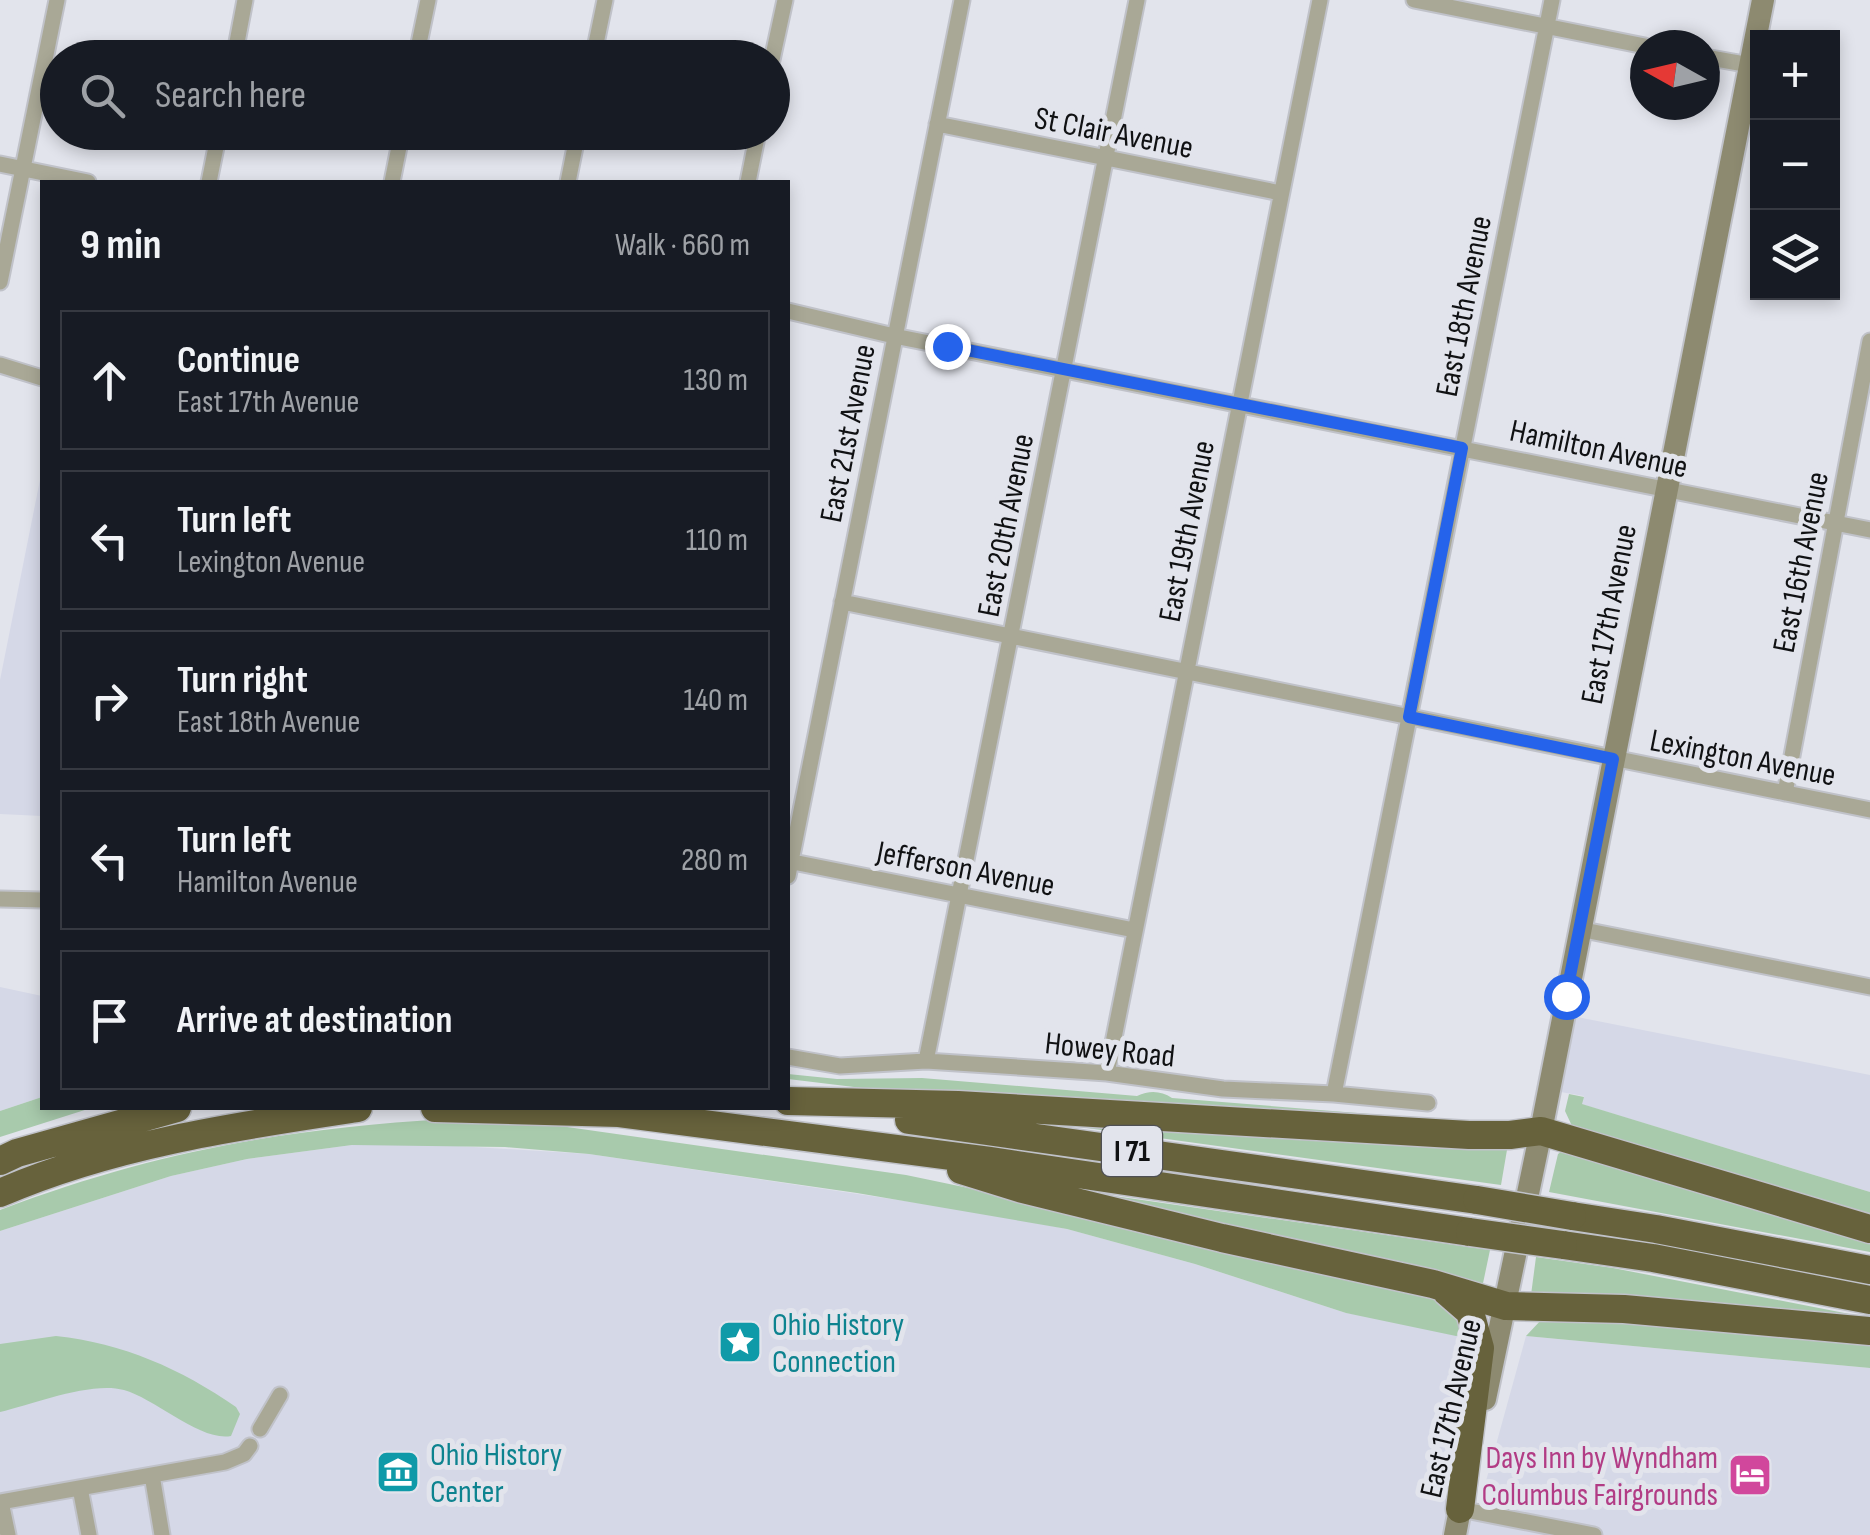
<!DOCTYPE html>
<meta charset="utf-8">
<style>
:root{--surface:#171b24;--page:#242831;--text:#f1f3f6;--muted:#9ea1a6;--line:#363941}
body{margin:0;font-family:"Sofia Sans Condensed",sans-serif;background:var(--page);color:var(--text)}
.controls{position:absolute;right:30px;top:30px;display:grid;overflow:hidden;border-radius:0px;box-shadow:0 5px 15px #0003}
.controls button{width:90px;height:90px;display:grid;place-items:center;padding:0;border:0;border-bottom:2px solid var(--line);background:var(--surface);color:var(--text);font:50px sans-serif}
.compass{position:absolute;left:1630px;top:30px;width:90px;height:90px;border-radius:50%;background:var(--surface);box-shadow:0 5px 15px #0003;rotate:278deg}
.stop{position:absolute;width:30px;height:30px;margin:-22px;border:8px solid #2563eb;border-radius:50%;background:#fff}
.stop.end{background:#2563eb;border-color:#fff;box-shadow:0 2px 10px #0008}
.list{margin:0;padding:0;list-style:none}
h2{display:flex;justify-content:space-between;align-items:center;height:130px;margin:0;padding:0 40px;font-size:42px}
h2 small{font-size:32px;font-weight:400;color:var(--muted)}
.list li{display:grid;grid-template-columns:65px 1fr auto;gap:30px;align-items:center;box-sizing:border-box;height:140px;margin:0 20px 20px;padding:0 20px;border:2px solid var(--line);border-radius:0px}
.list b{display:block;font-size:38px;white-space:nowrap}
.list p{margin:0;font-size:32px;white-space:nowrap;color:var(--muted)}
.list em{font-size:32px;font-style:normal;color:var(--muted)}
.icon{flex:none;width:55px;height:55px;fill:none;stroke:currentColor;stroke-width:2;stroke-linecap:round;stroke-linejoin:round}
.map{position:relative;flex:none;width:1870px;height:1535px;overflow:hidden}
.search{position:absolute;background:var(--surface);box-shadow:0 5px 15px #0003;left:40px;top:40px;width:750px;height:110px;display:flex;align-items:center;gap:25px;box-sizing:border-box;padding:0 35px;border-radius:55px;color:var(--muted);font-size:38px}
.panel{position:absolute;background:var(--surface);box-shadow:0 5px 15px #0003;left:40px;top:180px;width:750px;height:930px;border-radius:0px}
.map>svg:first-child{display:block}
.built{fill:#d5d8e7}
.green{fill:#a8caac}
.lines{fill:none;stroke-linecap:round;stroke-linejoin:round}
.street-casing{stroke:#c0c2c9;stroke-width:19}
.secondary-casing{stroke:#c0c2c9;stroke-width:26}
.highway-casing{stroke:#c0c2c9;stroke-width:31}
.street{stroke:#a9a896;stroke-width:15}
.secondary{stroke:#8d8a70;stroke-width:22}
.highway{stroke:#67623c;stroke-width:28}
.highway-bridge-casing{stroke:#c0c2c9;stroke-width:31;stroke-linecap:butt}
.highway-bridge{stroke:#67623c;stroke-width:28}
.route{stroke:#2563eb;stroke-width:12}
.labels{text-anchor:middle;stroke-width:10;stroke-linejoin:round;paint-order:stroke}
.shield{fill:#e2e4ec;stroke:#4f5054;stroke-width:2.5}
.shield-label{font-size:30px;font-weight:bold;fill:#101113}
.street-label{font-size:32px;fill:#101113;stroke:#e2e4ec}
.culture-label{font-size:32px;fill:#0d838f;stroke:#e2e4ec;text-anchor:start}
.hotel-label{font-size:32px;fill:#b23c85;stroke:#e2e4ec;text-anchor:end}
</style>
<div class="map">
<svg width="1870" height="1535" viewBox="0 0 1870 1535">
<rect width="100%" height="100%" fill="#e2e4ec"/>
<!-- built -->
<path class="built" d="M 42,470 L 42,816 L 0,814 L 0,680 Z
M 0,987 L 42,996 L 42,1097 L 0,1111 Z
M 1562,1014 L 1870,1075 L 1870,1192 L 1581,1104 L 1584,1096 L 1549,1090 Z
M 410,1143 L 589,1154 L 972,1211 L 1067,1229 L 1195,1264 L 1346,1313 L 1478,1331 L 1455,1535 L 0,1535 L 0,1231 L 171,1176 L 247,1159 L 352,1145 Z
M 1526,1336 L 1870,1368 L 1870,1535 L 1467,1535 L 1471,1521 L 1475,1521 Z"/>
<!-- green -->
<path class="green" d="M 788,1074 L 837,1079 L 922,1078 L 1137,1096 C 1150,1090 1161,1091 1172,1098 L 1507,1125 L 887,1091 L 788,1079 Z
M 1569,1094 L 1584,1097 L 1582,1104 L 1870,1192 L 1870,1220 L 1570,1128 L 1572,1126 L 1565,1111 Z
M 42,1097 L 42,1108 L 91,1108 L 0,1137 L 0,1111 Z
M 1000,1116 L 1508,1144 L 1501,1185 Z
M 446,1119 L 532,1122 L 906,1175 L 978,1190 L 1170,1235 L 1433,1284 L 1478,1331 L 1456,1336 L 1346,1313 L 1195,1264 L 1067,1229 L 857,1193 L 589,1154 L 505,1147 L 352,1145 L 247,1159 L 171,1176 L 0,1231 L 0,1210 C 153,1152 283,1129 446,1119 Z
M 1562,1151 L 1870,1237 L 1870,1252 L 1549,1192 L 1558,1154 Z
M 1059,1188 L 1490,1250 L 1482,1288 Z
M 1536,1257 L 1613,1268 L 1870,1318 L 1531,1295 Z
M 1541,1315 L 1870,1341 L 1870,1368 L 1526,1336 L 1542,1319 Z
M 56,1336 C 123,1343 181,1369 236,1407 L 240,1414 L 231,1436 C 201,1442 154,1398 124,1390 C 91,1381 34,1404 0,1412 L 0,1344 Z"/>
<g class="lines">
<defs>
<path id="street" d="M 1414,0 L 1645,46
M 1705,57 L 1750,65
M 234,58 L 245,0
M 416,58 L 428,0
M 593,58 L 605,0
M 772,60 L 785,0
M 937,124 L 1281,193
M 0,164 L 88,182
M 209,182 L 219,132
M 392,182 L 402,132
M 568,182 L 578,132
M 748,182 L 758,132
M 0,282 L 57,0
M 788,311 L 894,336 L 1870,530
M 0,365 L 42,378
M 842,602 L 1870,810
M 1785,793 L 1870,341
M 788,861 L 1134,930
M 788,876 L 962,0
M 0,899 L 42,900
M 1579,929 L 1870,987
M 788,1057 L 840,1066 L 926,1061 L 1107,1073 L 1223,1089 L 1334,1094 L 1428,1103
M 926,1061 L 1137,0
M 1107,1073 L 1320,0
M 1334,1094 L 1552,0
M 260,1429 L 280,1395
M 152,1475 L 162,1535
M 80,1488 L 89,1535
M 0,1502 L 225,1462 L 244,1454 L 250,1446
M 1,1502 L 8,1535
M 1460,1509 L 1594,1535"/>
<path id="secondary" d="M 1485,1399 L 1541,1131 L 1763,0
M 1455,1535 L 1463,1494"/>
<path id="highway" d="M 788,1101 L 958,1105 L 1469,1135 L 1510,1135 L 1541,1131 L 1870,1229
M 435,1108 L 619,1113 L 990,1161 L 1470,1232
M 909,1120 L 1477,1200
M 0,1161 L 17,1153 L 177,1108
M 961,1170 L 1019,1188 L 1222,1238 L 1433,1284 L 1506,1306 L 1624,1309 L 1870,1331
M 0,1193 C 113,1144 238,1126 358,1108
M 1572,1216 L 1656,1229 L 1870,1270
M 1563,1245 L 1653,1258 L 1870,1300
M 1447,1292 L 1470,1312 L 1480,1348 L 1460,1509"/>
</defs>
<!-- street casing -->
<use href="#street" class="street-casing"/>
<!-- secondary casing -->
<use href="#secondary" class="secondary-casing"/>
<!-- highway casing -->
<use href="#highway" class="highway-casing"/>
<!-- street -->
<use href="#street" class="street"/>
<!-- secondary -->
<use href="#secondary" class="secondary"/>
<!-- highway -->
<use href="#highway" class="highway"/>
<defs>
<path id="highway-bridge" d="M 1477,1200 L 1572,1216
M 1470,1232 L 1563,1245"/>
</defs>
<!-- highway-bridge casing -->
<use href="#highway-bridge" class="highway-bridge-casing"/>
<!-- highway-bridge -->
<use href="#highway-bridge" class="highway-bridge"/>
</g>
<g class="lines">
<!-- route -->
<path class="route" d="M 947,346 L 1462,448 L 1409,717 L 1613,759 L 1566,996"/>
</g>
<!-- icons -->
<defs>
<symbol id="sight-square" viewBox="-11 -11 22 22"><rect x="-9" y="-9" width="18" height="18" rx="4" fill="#0f9aa8" stroke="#e2e4ec"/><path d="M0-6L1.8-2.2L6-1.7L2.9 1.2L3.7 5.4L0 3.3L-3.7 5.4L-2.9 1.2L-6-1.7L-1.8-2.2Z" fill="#fff"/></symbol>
<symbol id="museum-square" viewBox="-11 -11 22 22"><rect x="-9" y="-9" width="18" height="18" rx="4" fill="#0f9aa8" stroke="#e2e4ec"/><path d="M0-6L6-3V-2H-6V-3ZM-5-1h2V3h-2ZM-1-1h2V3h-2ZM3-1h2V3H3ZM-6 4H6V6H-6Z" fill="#fff"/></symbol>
<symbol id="hotel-square" viewBox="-11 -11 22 22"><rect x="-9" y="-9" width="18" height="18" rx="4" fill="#d1479c" stroke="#e2e4ec"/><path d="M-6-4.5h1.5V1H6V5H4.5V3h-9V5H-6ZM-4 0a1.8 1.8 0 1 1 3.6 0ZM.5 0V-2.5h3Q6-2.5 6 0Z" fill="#fff"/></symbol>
</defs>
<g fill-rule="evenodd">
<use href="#sight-square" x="715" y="1317" width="50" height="50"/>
<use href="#museum-square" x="373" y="1447" width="50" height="50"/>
<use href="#hotel-square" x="1725" y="1450" width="50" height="50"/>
</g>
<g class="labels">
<!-- shield labels -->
<rect class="shield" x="1102" y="1126" width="60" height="50" rx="8"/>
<g class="shield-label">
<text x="1132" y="1161">I 71</text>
</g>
<!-- street labels -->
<g class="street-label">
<text transform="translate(1114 132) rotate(11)" y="11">St Clair Avenue</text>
<text transform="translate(1463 306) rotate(-79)" y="11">East 18th Avenue</text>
<text transform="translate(847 433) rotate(-79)" y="11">East 21st Avenue</text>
<text transform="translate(1599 448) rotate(12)" y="11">Hamilton Avenue</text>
<text transform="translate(1005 525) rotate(-79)" y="11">East 20th Avenue</text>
<text transform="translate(1186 531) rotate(-79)" y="11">East 19th Avenue</text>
<text transform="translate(1800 562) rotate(-79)" y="11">East 16th Avenue</text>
<text transform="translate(1608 614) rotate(-79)" y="11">East 17th Avenue</text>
<text transform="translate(1743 757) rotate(11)" y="11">Lexington Avenue</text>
<text transform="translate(966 868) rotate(11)" y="11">Jefferson Avenue</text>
<text transform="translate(1110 1049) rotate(6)" y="11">Howey Road</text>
<text transform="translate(1450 1408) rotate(-77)" y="11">East 17th Avenue</text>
</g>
<!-- culture labels -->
<g class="culture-label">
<text x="772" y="1335">Ohio History<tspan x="772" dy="37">Connection</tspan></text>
<text x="430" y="1465">Ohio History<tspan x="430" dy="37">Center</tspan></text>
</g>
<!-- hotel labels -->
<g class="hotel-label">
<text x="1718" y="1468">Days Inn by Wyndham<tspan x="1718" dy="37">Columbus Fairgrounds</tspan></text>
</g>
</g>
</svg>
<div class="controls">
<button>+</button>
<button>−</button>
<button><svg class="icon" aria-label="layers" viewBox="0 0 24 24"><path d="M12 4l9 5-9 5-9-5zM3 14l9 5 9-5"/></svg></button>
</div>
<svg class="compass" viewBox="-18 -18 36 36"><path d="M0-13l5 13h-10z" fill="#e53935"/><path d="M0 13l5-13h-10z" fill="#9ea1a6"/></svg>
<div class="stop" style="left:1566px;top:996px"></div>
<div class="stop end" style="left:947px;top:346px"></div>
<div class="search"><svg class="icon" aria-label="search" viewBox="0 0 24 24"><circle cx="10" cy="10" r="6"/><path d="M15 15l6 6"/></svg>Search here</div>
<section class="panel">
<h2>9 min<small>Walk · 660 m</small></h2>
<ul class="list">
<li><svg class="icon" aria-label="ahead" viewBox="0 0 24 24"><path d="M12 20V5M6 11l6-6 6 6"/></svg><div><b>Continue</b><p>East 17th Avenue</p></div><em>130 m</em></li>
<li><svg class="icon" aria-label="left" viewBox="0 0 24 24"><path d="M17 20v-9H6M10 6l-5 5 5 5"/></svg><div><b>Turn left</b><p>Lexington Avenue</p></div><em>110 m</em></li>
<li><svg class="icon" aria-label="right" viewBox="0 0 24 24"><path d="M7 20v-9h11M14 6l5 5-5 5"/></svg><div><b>Turn right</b><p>East 18th Avenue</p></div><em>140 m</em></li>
<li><svg class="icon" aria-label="left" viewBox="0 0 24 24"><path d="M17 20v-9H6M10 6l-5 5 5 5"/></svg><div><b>Turn left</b><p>Hamilton Avenue</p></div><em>280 m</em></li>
<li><svg class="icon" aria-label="arrive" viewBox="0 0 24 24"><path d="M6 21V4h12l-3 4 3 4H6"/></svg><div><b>Arrive at destination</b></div></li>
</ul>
</section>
</div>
